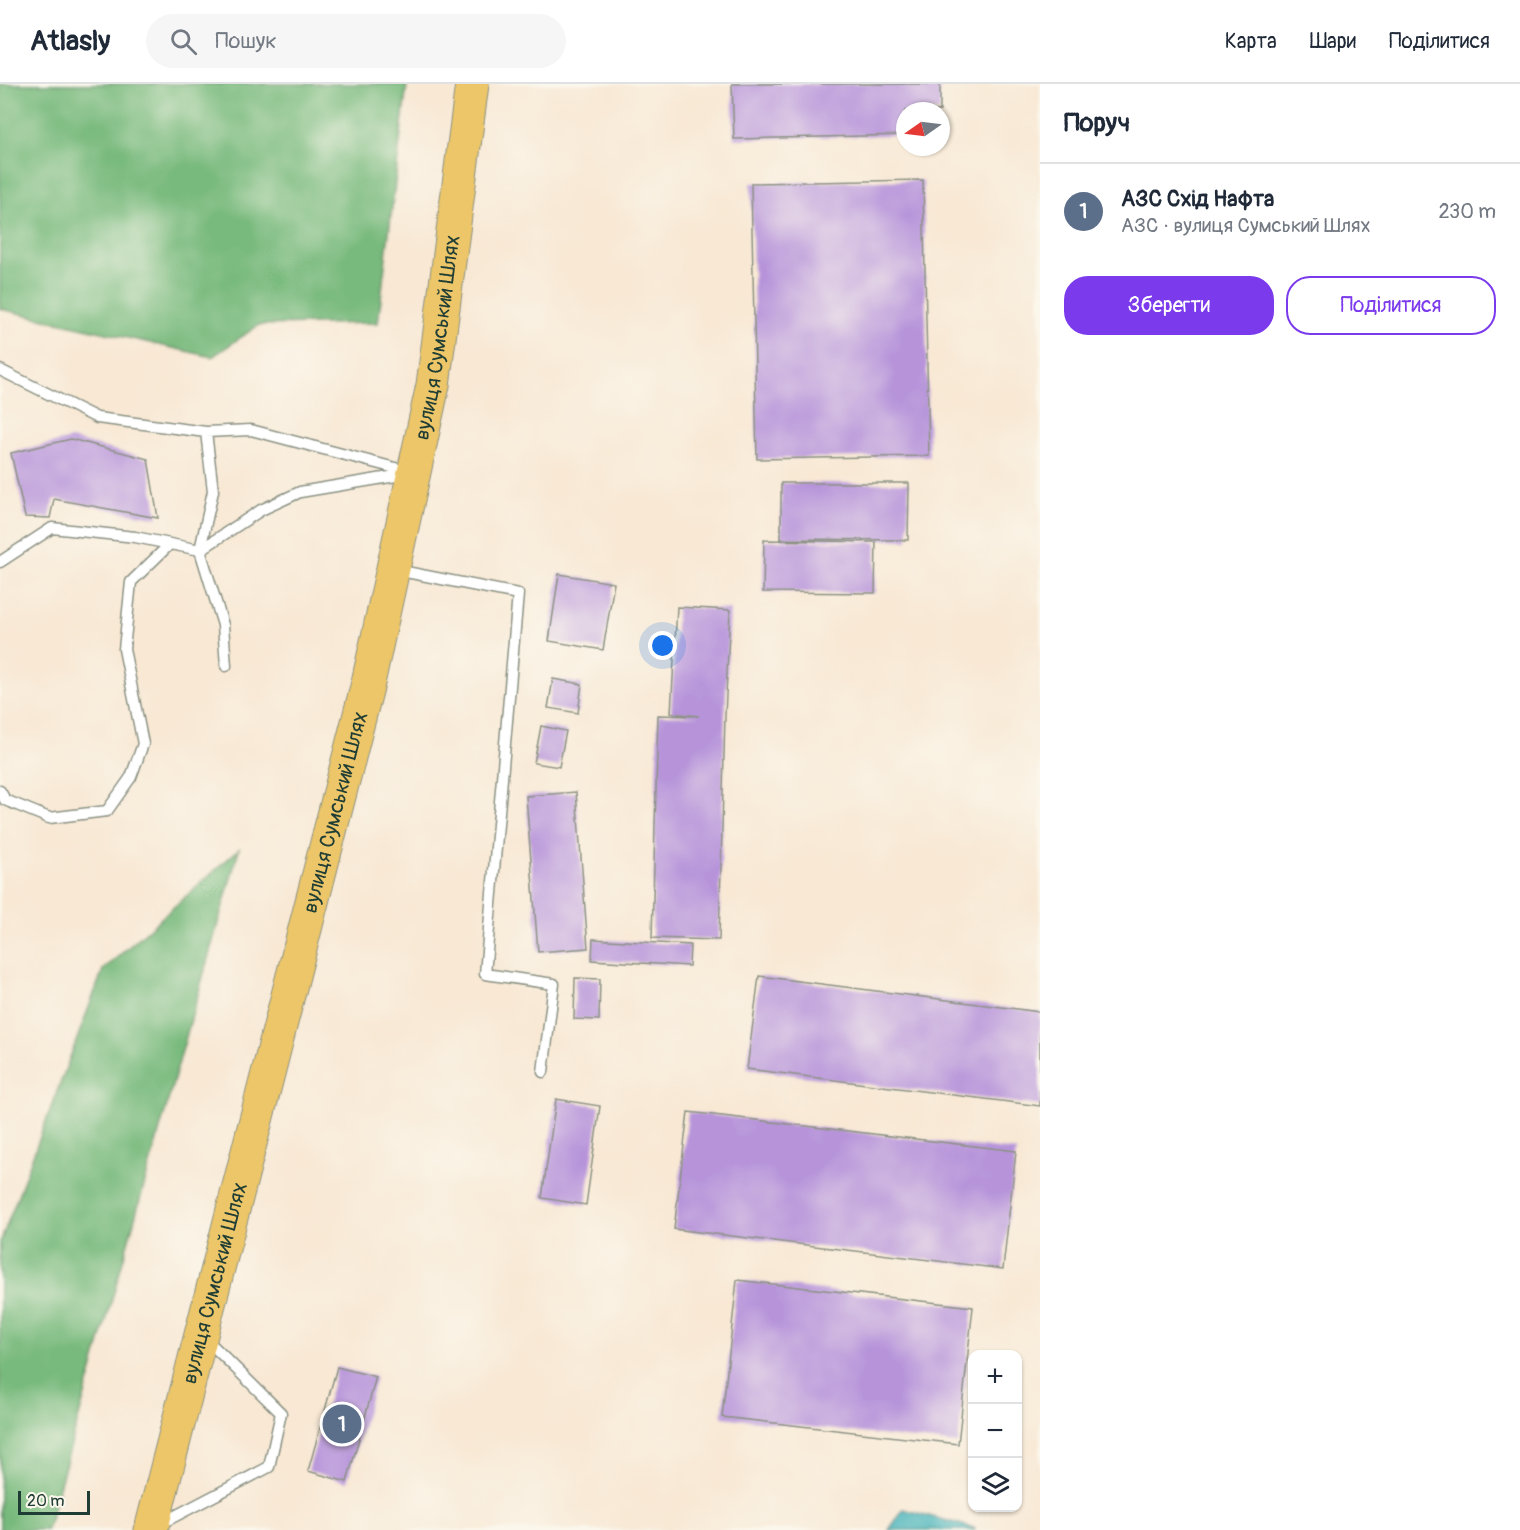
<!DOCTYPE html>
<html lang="uk">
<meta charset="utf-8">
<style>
:root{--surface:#fff;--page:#f6f6f7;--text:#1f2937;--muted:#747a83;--line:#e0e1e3;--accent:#7c3aed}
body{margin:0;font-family:Pangolin,sans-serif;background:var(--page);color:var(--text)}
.controls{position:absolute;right:18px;bottom:18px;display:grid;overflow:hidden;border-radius:12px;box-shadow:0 2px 4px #0004}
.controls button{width:54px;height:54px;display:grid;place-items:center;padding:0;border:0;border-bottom:2px solid var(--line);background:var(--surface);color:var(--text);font:30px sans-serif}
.compass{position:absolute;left:896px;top:18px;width:54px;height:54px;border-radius:50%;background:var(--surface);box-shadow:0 2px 4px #0004;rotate:256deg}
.scale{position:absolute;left:18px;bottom:15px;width:72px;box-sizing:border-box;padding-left:6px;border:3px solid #1f3d34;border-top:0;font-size:16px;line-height:21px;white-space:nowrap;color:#1f3d34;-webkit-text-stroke:4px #fbf7ec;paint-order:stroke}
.you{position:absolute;left:663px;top:562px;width:21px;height:21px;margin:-15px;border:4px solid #fff;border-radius:50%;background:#1a73e8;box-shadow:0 0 0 9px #1a73e833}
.badge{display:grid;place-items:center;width:39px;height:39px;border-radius:50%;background:var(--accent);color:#fff;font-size:20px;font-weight:700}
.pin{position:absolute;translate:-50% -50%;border:3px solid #fff;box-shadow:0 2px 6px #0006}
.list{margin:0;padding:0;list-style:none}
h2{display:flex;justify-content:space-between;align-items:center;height:78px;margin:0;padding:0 24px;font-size:26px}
h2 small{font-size:20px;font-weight:400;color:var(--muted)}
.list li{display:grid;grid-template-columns:39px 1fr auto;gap:18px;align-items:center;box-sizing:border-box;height:96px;padding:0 24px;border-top:2px solid var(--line)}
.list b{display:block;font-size:22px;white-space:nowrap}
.list p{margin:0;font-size:20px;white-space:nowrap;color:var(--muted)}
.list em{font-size:20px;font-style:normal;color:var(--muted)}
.actions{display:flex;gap:12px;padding:18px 24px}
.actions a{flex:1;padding:14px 0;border:2px solid var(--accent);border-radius:24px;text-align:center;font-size:21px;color:var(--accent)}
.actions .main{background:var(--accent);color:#fff}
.icon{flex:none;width:33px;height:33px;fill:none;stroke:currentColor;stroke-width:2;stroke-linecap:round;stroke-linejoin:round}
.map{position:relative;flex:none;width:1040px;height:1446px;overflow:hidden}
header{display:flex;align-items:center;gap:36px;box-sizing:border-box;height:84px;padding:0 30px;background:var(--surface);border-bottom:2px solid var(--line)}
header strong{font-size:28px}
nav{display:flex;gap:33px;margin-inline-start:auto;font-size:21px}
.search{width:420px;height:54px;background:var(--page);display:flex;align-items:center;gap:15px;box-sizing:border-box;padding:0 21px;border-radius:33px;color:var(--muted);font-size:22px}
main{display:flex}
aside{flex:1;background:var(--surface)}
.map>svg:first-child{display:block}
.forest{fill:#78ba7d;stroke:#4c7c58;stroke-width:1.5}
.water{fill:#3fb0b8;stroke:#2f7676;stroke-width:1.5}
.building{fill:#b794da}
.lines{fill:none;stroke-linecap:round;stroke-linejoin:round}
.lane-casing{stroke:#8c9284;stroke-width:13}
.primary-casing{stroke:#8c9284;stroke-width:35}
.lane{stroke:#fff;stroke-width:10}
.primary{stroke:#ecc669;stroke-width:33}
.labels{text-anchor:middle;stroke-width:4.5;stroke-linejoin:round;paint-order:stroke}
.street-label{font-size:21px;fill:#1f3d34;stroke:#fbf7ec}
</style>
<header>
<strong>Atlasly</strong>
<div class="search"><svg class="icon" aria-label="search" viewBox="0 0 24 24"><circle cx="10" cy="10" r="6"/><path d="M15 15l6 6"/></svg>Пошук</div>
<nav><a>Карта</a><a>Шари</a><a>Поділитися</a></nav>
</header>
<main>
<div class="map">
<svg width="1040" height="1446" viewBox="0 0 1040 1446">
<rect width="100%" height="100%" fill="#fbf7ec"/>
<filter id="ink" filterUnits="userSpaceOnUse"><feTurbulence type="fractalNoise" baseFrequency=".0167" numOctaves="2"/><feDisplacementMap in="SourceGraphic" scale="12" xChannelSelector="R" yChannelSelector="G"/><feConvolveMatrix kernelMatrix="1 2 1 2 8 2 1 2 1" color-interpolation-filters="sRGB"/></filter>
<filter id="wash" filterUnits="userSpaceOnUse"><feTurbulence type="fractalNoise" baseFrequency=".008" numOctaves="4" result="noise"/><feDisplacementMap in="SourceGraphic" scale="24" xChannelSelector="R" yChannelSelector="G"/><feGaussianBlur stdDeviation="1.35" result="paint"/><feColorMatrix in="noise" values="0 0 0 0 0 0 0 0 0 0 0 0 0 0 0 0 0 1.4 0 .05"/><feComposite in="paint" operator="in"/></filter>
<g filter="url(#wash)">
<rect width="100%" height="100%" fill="#f8e8d4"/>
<!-- forest -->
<path class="forest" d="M 0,0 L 407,0 L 378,239 L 259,241 L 212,273 L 0,225 Z
M 239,765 L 47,1446 L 0,1446 L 0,1159 L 103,886 Z"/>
<!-- water -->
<path class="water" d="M 903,1425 L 974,1444 L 975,1446 L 889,1446 Z"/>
<g id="blocks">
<!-- building -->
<path class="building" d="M 732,0 L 940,0 L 940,27 L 905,27 L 905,51 L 734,55 Z
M 923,96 L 929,372 L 757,375 L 751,99 Z
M 71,355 L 148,375 L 158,434 L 54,415 L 50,434 L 25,433 L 11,369 Z
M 781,399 L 909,399 L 908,456 L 781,455 Z
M 764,456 L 876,458 L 875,509 L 763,508 Z
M 559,490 L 614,499 L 603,566 L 549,557 Z
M 677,523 L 730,526 L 725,632 L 719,856 L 652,854 L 658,631 L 699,632 L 671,629 Z
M 553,595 L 582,600 L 578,629 L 548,624 Z
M 541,642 L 566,647 L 559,683 L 534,679 Z
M 576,708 L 588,864 L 538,868 L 526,712 Z
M 593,855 L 690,861 L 689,882 L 592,876 Z
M 759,892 L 1040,928 L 1040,1022 L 747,985 Z
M 575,894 L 600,895 L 599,936 L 574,935 Z
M 556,1015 L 600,1022 L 586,1121 L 542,1114 Z
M 688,1028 L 1016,1067 L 1003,1185 L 674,1145 Z
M 737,1196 L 973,1223 L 958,1360 L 722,1333 Z
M 337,1283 L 376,1293 L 347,1398 L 308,1387 Z"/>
</g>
</g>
<g filter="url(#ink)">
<use href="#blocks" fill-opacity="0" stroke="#8c9284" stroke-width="1.5"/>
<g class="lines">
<defs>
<path id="lane" d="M 0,286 L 97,334 L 206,348 L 251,346 L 414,389 L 300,408 L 261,426 L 200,466 L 223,541 L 226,582
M 0,478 L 52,444 L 135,453 L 200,466 L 213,407 L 206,348
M 396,486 L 518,510 L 485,890 L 554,900 L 543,988
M 0,707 L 5,716 L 49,734 L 107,727 L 131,693 L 143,660 L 124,565 L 131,498 L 170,460
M 160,1440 L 269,1383 L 281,1329 L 205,1254"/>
<g id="primary">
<path id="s1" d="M 151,1446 L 368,599 L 433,301 L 472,0"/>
</g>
</defs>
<!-- lane casing -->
<use href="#lane" class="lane-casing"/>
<!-- primary casing -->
<use href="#primary" class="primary-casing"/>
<!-- lane -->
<use href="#lane" class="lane"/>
<!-- primary -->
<use href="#primary" class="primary"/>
</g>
</g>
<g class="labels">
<!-- street labels -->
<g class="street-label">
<text dy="7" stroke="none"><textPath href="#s1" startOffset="1227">вулиця Сумський Шлях</textPath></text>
<text dy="7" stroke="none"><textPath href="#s1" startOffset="741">вулиця Сумський Шлях</textPath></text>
<text dy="7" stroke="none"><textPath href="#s1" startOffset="255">вулиця Сумський Шлях</textPath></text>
</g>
</g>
</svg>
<div class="controls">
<button>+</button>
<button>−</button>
<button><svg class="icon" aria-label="layers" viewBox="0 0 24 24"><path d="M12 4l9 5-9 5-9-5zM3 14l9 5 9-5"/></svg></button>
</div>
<svg class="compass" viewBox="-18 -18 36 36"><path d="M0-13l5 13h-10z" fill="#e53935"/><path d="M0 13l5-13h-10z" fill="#747a83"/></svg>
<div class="scale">20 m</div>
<div class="you"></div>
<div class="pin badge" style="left:342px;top:1340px;background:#5c6f8a">1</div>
</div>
<aside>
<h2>Поруч<small></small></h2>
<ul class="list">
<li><span class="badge" style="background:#5c6f8a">1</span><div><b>АЗС Схід Нафта</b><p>АЗС · вулиця Сумський Шлях</p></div><em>230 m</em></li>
</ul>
<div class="actions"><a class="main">Зберегти</a><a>Поділитися</a></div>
</aside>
</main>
